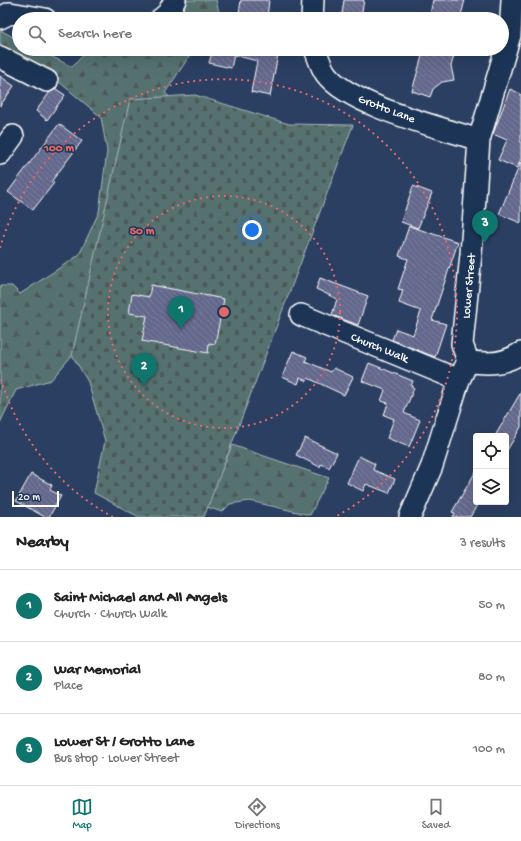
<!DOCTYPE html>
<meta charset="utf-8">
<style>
:root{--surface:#fff;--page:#f6f6f6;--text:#222;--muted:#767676;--line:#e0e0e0;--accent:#0f766e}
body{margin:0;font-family:"Gochi Hand",sans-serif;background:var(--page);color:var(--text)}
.controls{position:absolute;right:12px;bottom:12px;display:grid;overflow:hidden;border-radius:4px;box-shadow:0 4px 16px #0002}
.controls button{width:36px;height:36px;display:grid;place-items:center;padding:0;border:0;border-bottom:1px solid var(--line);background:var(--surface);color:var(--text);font:20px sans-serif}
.scale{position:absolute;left:12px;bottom:10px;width:47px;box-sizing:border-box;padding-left:4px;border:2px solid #fff;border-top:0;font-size:11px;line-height:14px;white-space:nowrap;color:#fff;-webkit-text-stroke:3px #1d3557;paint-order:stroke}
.you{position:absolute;left:252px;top:230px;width:14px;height:14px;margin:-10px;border:3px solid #fff;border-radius:50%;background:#1a73e8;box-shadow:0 0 0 6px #1a73e833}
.badge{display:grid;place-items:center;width:26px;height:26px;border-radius:50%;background:var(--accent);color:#fff;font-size:13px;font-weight:700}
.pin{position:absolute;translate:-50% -33px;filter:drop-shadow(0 1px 2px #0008)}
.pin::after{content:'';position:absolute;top:21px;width:14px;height:12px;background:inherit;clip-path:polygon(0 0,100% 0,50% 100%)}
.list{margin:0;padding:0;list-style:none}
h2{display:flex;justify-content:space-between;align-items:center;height:52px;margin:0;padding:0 16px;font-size:17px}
h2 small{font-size:13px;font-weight:400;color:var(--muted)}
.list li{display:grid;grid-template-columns:26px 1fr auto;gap:12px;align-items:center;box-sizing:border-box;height:72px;padding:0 16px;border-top:1px solid var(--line)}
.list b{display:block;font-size:15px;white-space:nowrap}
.list p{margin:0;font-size:13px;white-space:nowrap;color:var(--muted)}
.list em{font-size:13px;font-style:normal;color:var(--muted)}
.icon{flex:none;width:22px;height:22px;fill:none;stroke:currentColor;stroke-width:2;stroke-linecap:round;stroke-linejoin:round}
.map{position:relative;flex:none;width:521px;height:517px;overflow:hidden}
.search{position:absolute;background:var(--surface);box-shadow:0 4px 16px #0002;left:12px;right:12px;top:12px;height:44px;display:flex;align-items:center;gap:10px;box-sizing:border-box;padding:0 14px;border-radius:22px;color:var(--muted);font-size:15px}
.sheet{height:268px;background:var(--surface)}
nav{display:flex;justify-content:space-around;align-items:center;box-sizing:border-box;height:56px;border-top:1px solid var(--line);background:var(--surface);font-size:11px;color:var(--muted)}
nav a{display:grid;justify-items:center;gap:2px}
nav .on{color:var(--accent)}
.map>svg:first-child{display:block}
.forest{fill:url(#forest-firs);stroke:#aab8b8}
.cemetery{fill:url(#cemetery-stones);stroke:#aab8b8}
.building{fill:url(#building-back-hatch);stroke:#fff}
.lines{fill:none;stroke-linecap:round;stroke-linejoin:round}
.minor-casing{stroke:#fff;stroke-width:24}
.minor{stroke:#1d3557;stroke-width:21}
.ring{fill:none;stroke:#e26868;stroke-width:2;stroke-dasharray:2 4}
.labels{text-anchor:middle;stroke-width:3;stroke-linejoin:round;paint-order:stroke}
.street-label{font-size:12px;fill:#fff;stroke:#1d3557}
.centre{fill:#e26868;stroke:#1d3557;stroke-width:2}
.ring-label{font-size:12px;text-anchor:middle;font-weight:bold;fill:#e26868;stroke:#1d3557;stroke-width:3;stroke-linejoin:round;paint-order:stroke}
</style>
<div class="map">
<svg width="521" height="517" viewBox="0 0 521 517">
<defs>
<pattern id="forest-firs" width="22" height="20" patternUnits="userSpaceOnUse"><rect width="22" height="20" fill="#557271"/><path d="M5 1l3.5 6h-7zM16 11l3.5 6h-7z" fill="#4f5959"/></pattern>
<pattern id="cemetery-stones" width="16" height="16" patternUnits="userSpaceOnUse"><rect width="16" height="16" fill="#557271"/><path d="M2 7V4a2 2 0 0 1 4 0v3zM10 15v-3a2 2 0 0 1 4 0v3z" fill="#4f5959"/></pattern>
<pattern id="building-back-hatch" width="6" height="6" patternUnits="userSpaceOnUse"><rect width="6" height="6" fill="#64678c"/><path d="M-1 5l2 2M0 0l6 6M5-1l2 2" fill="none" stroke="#7b7e9d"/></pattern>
</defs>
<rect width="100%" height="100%" fill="#2b3f62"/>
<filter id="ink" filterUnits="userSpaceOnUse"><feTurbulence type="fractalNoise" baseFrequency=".025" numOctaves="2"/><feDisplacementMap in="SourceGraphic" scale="8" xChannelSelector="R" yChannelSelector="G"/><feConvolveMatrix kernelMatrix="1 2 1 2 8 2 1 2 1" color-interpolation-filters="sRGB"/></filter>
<g filter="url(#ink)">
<!-- forest -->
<path class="forest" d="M 185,0 L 216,0 L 219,12 L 215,19 L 173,19 Z
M 0,30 L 19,40 L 19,49 L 37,49 L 72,67 L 89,49 L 194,49 L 165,93 L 192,115 L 98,325 L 51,380 L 16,390 L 0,423 L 0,286 L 12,286 L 20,294 L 79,255 L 99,212 L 107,151 L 101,117 L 58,81 L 0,50 Z
M 232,445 L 329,478 L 310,515 L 250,501 L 230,504 L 222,512 L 207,507 L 207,468 L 225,462 Z"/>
<!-- cemetery -->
<path class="cemetery" d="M 195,95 L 289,124 L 353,125 L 204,517 L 139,517 L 94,493 L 105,441 L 88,382 L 72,355 L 130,99 Z"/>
<!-- building -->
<path class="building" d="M 241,0 L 269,0 L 267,18 L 239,14 Z
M 344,0 L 364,0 L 361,17 L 342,14 Z
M 433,0 L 465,0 L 460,19 L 429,19 Z
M 213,49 L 279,49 L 270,96 L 251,92 L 257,61 L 234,55 L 231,68 L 209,63 Z
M 424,49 L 444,49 L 455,52 L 451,66 L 454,80 L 442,82 L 433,89 L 430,97 L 412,91 Z
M 0,76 L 14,86 L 0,106 Z
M 56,89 L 65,95 L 47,120 L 36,111 L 50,92 Z
M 510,89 L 521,94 L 521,159 L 517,168 L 498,160 L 507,140 L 493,134 Z
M 59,124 L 82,141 L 51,182 L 54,183 L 33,210 L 8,192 Z
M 521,162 L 521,223 L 499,214 Z
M 413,186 L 432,193 L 418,228 L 401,222 Z
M 409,226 L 458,242 L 432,320 L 446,324 L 435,357 L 392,340 L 396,329 L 413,335 L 421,311 L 399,303 L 403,290 L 398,289 L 408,259 L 399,256 Z
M 320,278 L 368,296 L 358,325 L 332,315 L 337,299 L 316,289 Z
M 151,285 L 224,299 L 215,344 L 209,343 L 208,353 L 142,341 L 147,316 L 129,313 L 132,294 L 149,297 Z
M 293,351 L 307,357 L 305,361 L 331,372 L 334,368 L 353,377 L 344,395 L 308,378 L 307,381 L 300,378 L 298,384 L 282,377 Z
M 369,363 L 413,381 L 411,386 L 414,388 L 404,413 L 420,420 L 409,447 L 387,438 L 394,419 L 384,415 L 388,403 L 381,401 L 385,390 L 362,381 Z
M 521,392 L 521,427 L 506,452 L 506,436 L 495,436 Z
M 305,438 L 337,453 L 329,468 L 321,464 L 320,467 L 296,455 Z
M 359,456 L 375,464 L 373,470 L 395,479 L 389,493 L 366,484 L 363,491 L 347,483 Z
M 476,471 L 476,502 L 479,502 L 470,517 L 453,517 L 455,513 L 452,512 Z
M 31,474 L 52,485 L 50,490 L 61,496 L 49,517 L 45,517 L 16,501 Z"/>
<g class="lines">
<defs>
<path id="minor" d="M 0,18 L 10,13 L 45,19
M 161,19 L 168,13 L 175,0
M 312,19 L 313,0
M 315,49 C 318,57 321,67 326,74 C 350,106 440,127 479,140
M 0,57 L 47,81
M 0,154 L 13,136
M 301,315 L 459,380
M 468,361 C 487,365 505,364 521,353
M 410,517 L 432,466 L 459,380 L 468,361 L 462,344 L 471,254 L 479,140 L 510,35 L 512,0"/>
</defs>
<!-- minor casing -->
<use href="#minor" class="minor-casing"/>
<!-- minor -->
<use href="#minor" class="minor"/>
</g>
</g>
<!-- distance rings -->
<g class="ring">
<circle cx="224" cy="312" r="116"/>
<path d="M113 517A233 233 0 0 1 0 376M0 248A233 233 0 1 1 335 517"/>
</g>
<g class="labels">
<!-- street labels -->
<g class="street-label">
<text transform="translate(387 108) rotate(21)" y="4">Grotto Lane</text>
<text transform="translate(468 286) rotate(-85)" y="4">Lower Street</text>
<text transform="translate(380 347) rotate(22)" y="4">Church Walk</text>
</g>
</g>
<circle cx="224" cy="312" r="6" class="centre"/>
<g class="ring-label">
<text x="59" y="151">100 m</text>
<text x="142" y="234">50 m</text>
</g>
</svg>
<div class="controls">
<button><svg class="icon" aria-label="locate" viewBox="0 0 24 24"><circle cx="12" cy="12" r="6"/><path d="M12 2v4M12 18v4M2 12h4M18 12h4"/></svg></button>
<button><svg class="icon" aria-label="layers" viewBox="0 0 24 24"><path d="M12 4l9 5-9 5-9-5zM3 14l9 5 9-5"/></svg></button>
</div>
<div class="scale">20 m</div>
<div class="you"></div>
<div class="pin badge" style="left:181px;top:329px">1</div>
<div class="pin badge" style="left:144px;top:386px">2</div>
<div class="pin badge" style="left:485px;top:243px">3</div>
<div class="search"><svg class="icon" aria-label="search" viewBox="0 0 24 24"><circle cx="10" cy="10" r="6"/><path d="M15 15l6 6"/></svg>Search here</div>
</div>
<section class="sheet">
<h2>Nearby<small>3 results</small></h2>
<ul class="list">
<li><span class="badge">1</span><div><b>Saint Michael and All Angels</b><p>Church · Church Walk</p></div><em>50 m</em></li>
<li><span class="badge">2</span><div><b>War Memorial</b><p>Place</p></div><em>80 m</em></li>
<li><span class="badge">3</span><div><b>Lower St / Grotto Lane</b><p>Bus stop · Lower Street</p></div><em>100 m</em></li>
</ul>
</section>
<nav>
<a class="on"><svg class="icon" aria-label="map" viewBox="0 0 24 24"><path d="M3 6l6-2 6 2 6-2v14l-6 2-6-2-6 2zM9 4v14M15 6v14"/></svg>Map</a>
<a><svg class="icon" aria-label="directions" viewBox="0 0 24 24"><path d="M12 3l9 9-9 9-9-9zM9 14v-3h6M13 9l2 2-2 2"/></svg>Directions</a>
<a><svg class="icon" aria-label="saved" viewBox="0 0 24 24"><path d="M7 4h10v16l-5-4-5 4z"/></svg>Saved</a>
</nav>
